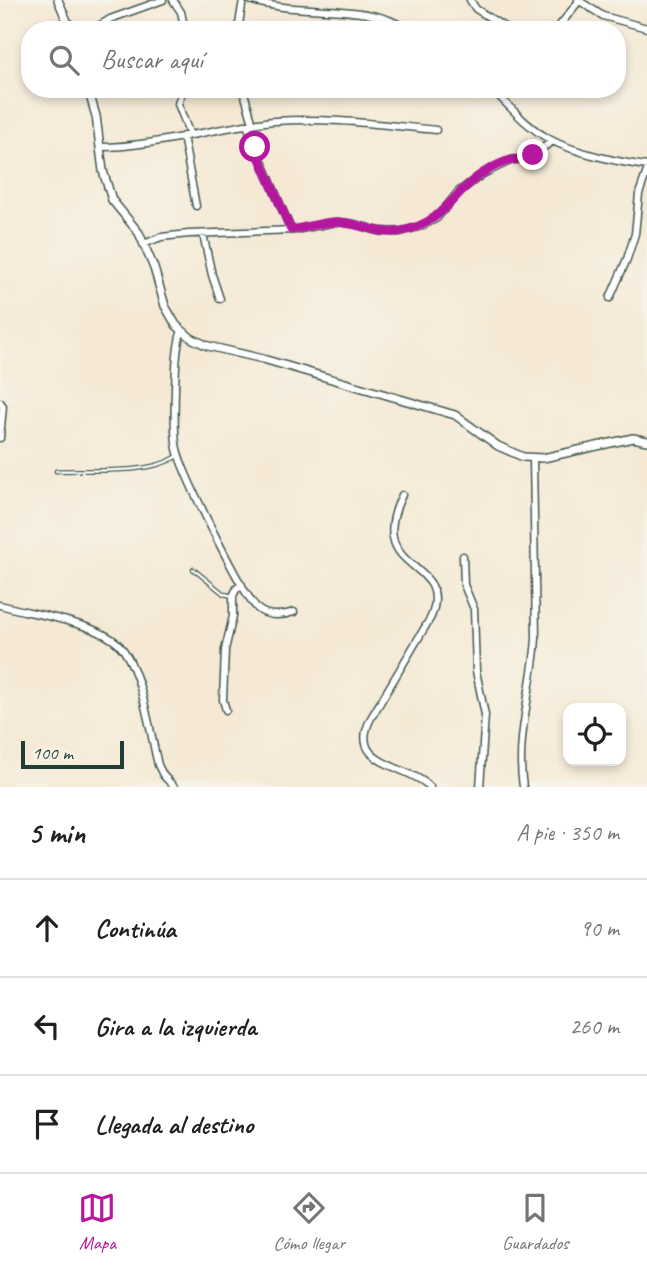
<!DOCTYPE html>
<html lang="es">
<meta charset="utf-8">
<style>
:root{--surface:#fff;--page:#f2f2f2;--text:#202124;--muted:#757577;--line:#e0e0e0;--accent:#b5179e}
body{margin:0;font-family:Caveat,sans-serif;background:var(--page);color:var(--text)}
.controls{position:absolute;right:21px;bottom:21px;display:grid;overflow:hidden;border-radius:14px;box-shadow:0 4px 10px #0003}
.controls button{width:63px;height:63px;display:grid;place-items:center;padding:0;border:0;border-bottom:2px solid var(--line);background:var(--surface);color:var(--text);font:35px sans-serif}
.scale{position:absolute;left:21px;bottom:18px;width:103px;box-sizing:border-box;padding-left:7px;border:4px solid #1f3d34;border-top:0;font-size:19px;line-height:24px;white-space:nowrap;color:#1f3d34;-webkit-text-stroke:5px #f7f3e8;paint-order:stroke}
.stop{position:absolute;width:21px;height:21px;margin:-16px;border:5px solid #b5179e;border-radius:50%;background:#fff}
.stop.end{background:#b5179e;border-color:#fff;box-shadow:0 2px 7px #0008}
.list{margin:0;padding:0;list-style:none}
h2{display:flex;justify-content:space-between;align-items:center;height:91px;margin:0;padding:0 28px;font-size:30px}
h2 small{font-size:23px;font-weight:400;color:var(--muted)}
.list li{display:grid;grid-template-columns:46px 1fr auto;gap:21px;align-items:center;box-sizing:border-box;height:98px;padding:0 28px;border-top:2px solid var(--line)}
.list b{display:block;font-size:26px;white-space:nowrap}
.list em{font-size:23px;font-style:normal;color:var(--muted)}
.icon{flex:none;width:38px;height:38px;fill:none;stroke:currentColor;stroke-width:2;stroke-linecap:round;stroke-linejoin:round}
.map{position:relative;flex:none;width:647px;height:787px;overflow:hidden}
.search{position:absolute;background:var(--surface);box-shadow:0 4px 10px #0003;left:21px;right:21px;top:21px;height:77px;display:flex;align-items:center;gap:18px;box-sizing:border-box;padding:0 24px;border-radius:28px;color:var(--muted);font-size:26px}
.sheet{height:385px;background:var(--surface)}
nav{display:flex;justify-content:space-around;align-items:center;box-sizing:border-box;height:98px;border-top:2px solid var(--line);background:var(--surface);font-size:19px;color:var(--muted)}
nav a{display:grid;justify-items:center;gap:4px}
nav .on{color:var(--accent)}
.map>svg:first-child{display:block}
.lines{fill:none;stroke-linecap:round;stroke-linejoin:round}
.service-casing{stroke:#3f574c;stroke-width:5}
.minor-casing{stroke:#3f574c;stroke-width:9}
.tertiary-casing{stroke:#3f574c;stroke-width:10}
.service{stroke:#fff;stroke-width:2.5}
.minor{stroke:#fff;stroke-width:6}
.tertiary{stroke:#fff;stroke-width:7}
.route{stroke:#b5179e;stroke-width:9}
</style>
<div class="map">
<svg width="647" height="787" viewBox="0 0 647 787">
<rect width="100%" height="100%" fill="#f7f3e8"/>
<filter id="ink" filterUnits="userSpaceOnUse"><feTurbulence type="fractalNoise" baseFrequency=".0143" numOctaves="2"/><feDisplacementMap in="SourceGraphic" scale="14" xChannelSelector="R" yChannelSelector="G"/><feConvolveMatrix kernelMatrix="1 2 1 2 8 2 1 2 1" color-interpolation-filters="sRGB"/></filter>
<filter id="wash" filterUnits="userSpaceOnUse"><feTurbulence type="fractalNoise" baseFrequency=".00686" numOctaves="4" result="noise"/><feDisplacementMap in="SourceGraphic" scale="28" xChannelSelector="R" yChannelSelector="G"/><feGaussianBlur stdDeviation="1.57" result="paint"/><feColorMatrix in="noise" values="0 0 0 0 0 0 0 0 0 0 0 0 0 0 0 0 0 1.4 0 .05"/><feComposite in="paint" operator="in"/></filter>
<g filter="url(#wash)">
<rect width="100%" height="100%" fill="#f5e9d5"/>
</g>
<g filter="url(#ink)">
<g class="lines">
<defs>
<path id="service" d="M 56,471 C 91,469 150,476 179,455
M 193,569 L 224,594 L 233,596"/>
<path id="minor" d="M 173,0 L 181,12 L 185,30
M 249,0 C 302,17 363,0 409,30
M 470,0 L 476,9 L 509,30
M 578,0 L 603,16 L 647,28
M 92,30 L 110,19 L 163,0
M 238,30 L 243,0
M 556,30 L 579,1
M 183,89 L 178,104 L 190,135
M 243,89 L 253,124
M 492,89 C 510,107 528,128 551,140 C 573,152 622,163 647,166
M 247,125 L 291,230
M 183,136 L 196,206
M 100,147 C 159,147 216,126 275,121 C 329,117 383,125 436,130
M 203,234 L 212,275 L 220,299
M 144,244 L 161,237 L 189,234 L 295,230 L 336,222 L 354,224 L 379,231 L 400,232 L 422,226 L 437,218 L 458,192 L 483,174 L 512,160 L 526,159 L 553,141
M 610,298 L 627,259 L 635,234 L 639,194 L 647,171
M 182,331 C 174,346 173,431 177,449 C 182,472 242,594 258,609 C 267,617 283,616 294,612
M 0,402 L 3,406 L 0,438
M 402,495 C 363,576 455,557 431,617 L 371,718 C 346,766 408,764 430,787
M 463,556 L 464,585 L 474,609 L 476,671 L 485,715 L 480,787
M 0,605 C 21,611 42,614 63,620 C 81,625 103,631 117,643 C 141,664 150,733 158,765 L 163,775 L 174,787
M 226,710 L 223,700 L 225,650 L 233,616 L 233,596 L 237,588 L 242,585
M 523,787 C 515,737 533,687 536,638 L 533,458"/>
<path id="tertiary" d="M 58,0 L 71,30
M 88,89 L 96,116 L 103,171 L 112,200 L 139,233 L 154,268 L 165,306 L 176,325 L 191,338 L 208,346 L 263,359 L 455,415 L 498,446 L 523,457 L 543,458 L 633,438 L 647,441"/>
</defs>
<!-- service casing -->
<use href="#service" class="service-casing"/>
<!-- minor casing -->
<use href="#minor" class="minor-casing"/>
<!-- tertiary casing -->
<use href="#tertiary" class="tertiary-casing"/>
<!-- service -->
<use href="#service" class="service"/>
<!-- minor -->
<use href="#minor" class="minor"/>
<!-- tertiary -->
<use href="#tertiary" class="tertiary"/>
</g>
</g>
<g class="lines" filter="url(#ink)">
<!-- route -->
<path class="route" d="M 255,147 L 291,230 C 307,228 323,221 339,222 C 360,223 380,236 402,231 C 446,222 449,195 483,173 C 491,168 502,162 512,160 C 520,159 525,159 533,155"/>
</g>
</svg>
<div class="controls">
<button><svg class="icon" aria-label="locate" viewBox="0 0 24 24"><circle cx="12" cy="12" r="6"/><path d="M12 2v4M12 18v4M2 12h4M18 12h4"/></svg></button>
</div>
<div class="scale">100 m</div>
<div class="stop" style="left:255px;top:147px"></div>
<div class="stop end" style="left:533px;top:155px"></div>
<div class="search"><svg class="icon" aria-label="search" viewBox="0 0 24 24"><circle cx="10" cy="10" r="6"/><path d="M15 15l6 6"/></svg>Buscar aquí</div>
</div>
<section class="sheet">
<h2>5 min<small>A pie · 350 m</small></h2>
<ul class="list">
<li><svg class="icon" aria-label="ahead" viewBox="0 0 24 24"><path d="M12 20V5M6 11l6-6 6 6"/></svg><div><b>Continúa</b></div><em>90 m</em></li>
<li><svg class="icon" aria-label="left" viewBox="0 0 24 24"><path d="M17 20v-9H6M10 6l-5 5 5 5"/></svg><div><b>Gira a la izquierda</b></div><em>260 m</em></li>
<li><svg class="icon" aria-label="arrive" viewBox="0 0 24 24"><path d="M6 21V4h12l-3 4 3 4H6"/></svg><div><b>Llegada al destino</b></div></li>
</ul>
</section>
<nav>
<a class="on"><svg class="icon" aria-label="map" viewBox="0 0 24 24"><path d="M3 6l6-2 6 2 6-2v14l-6 2-6-2-6 2zM9 4v14M15 6v14"/></svg>Mapa</a>
<a><svg class="icon" aria-label="directions" viewBox="0 0 24 24"><path d="M12 3l9 9-9 9-9-9zM9 14v-3h6M13 9l2 2-2 2"/></svg>Cómo llegar</a>
<a><svg class="icon" aria-label="saved" viewBox="0 0 24 24"><path d="M7 4h10v16l-5-4-5 4z"/></svg>Guardados</a>
</nav>
